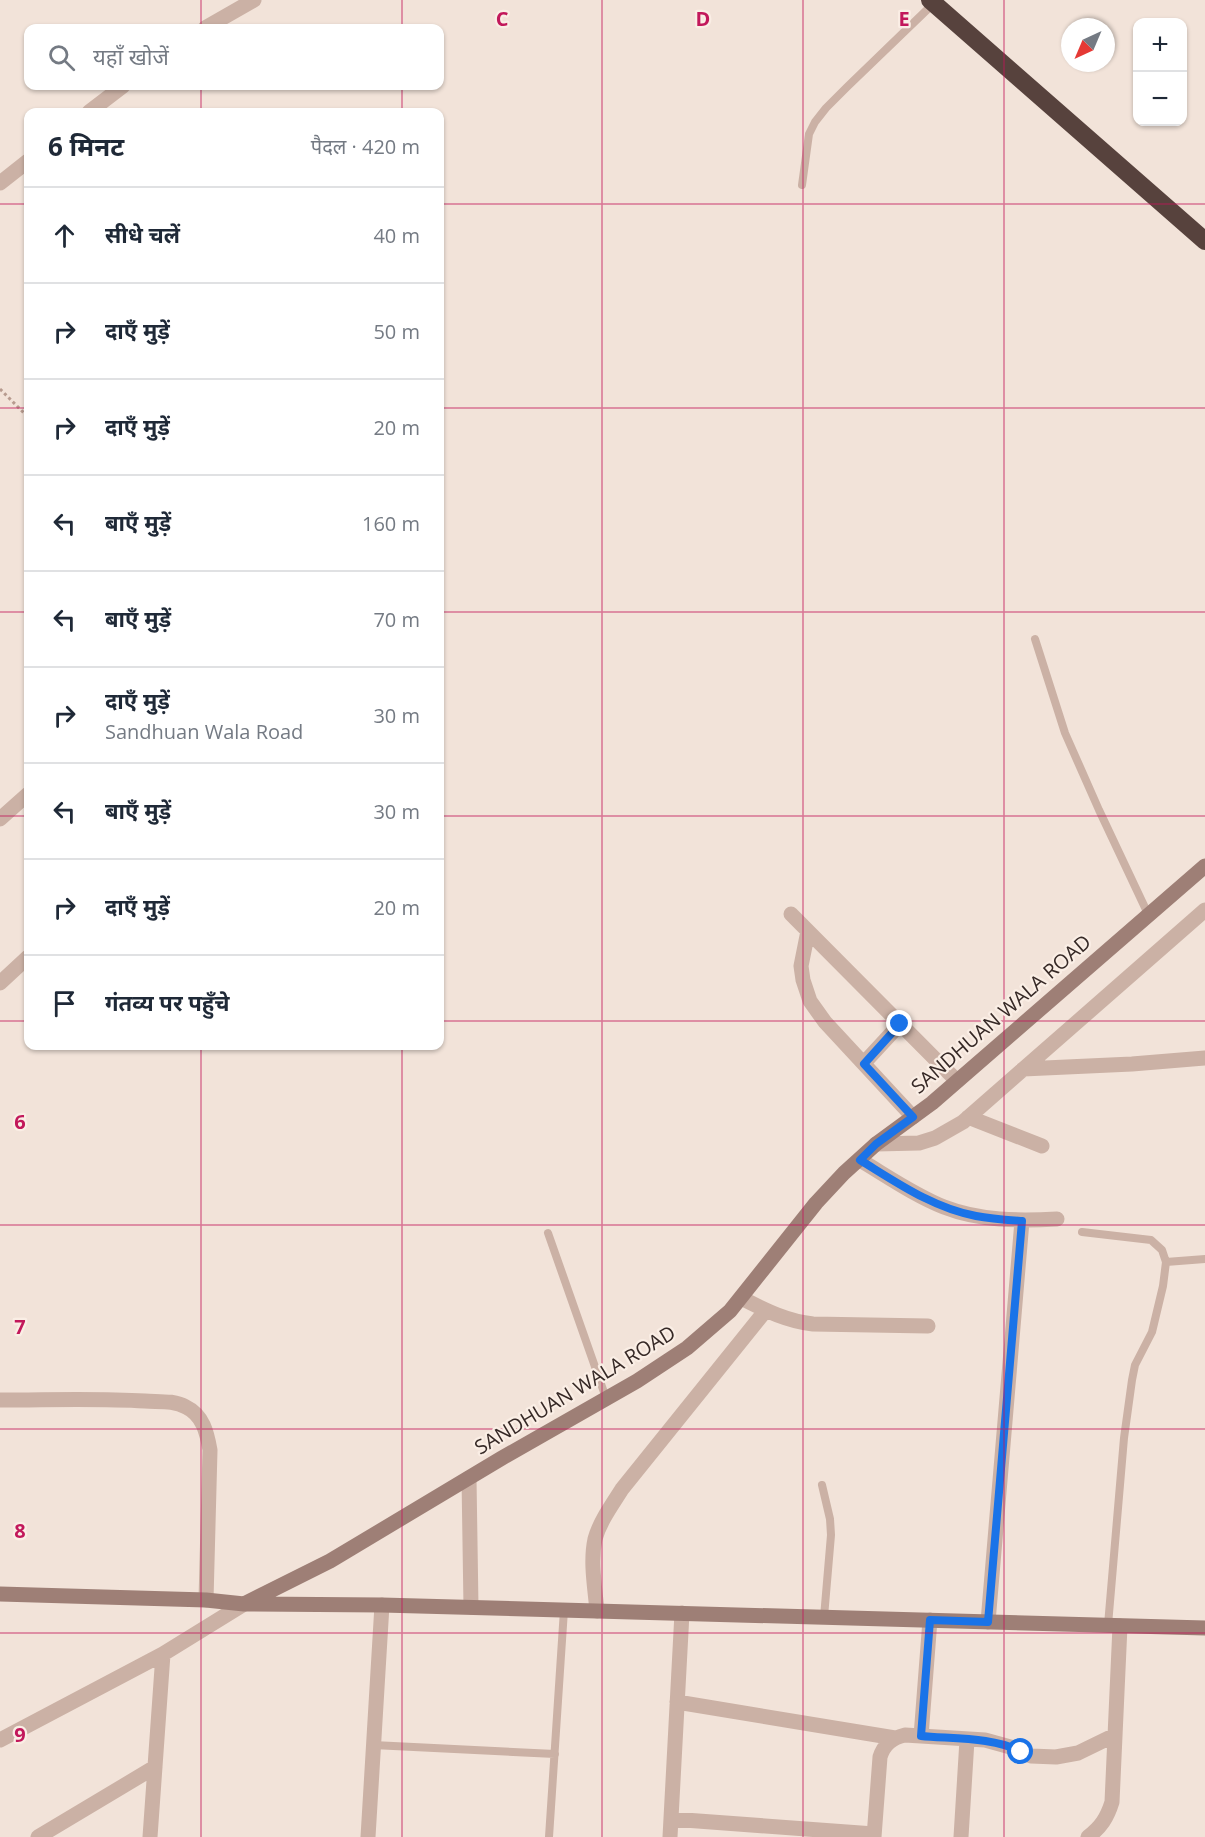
<!DOCTYPE html>
<html lang="hi">
<meta charset="utf-8">
<style>
:root{--surface:#fff;--page:#f6f6f7;--text:#1f2937;--muted:#747a83;--line:#e0e1e3}
body{margin:0;font-family:"Open Sans","Noto Sans Devanagari",sans-serif;background:var(--page);color:var(--text)}
.controls{position:absolute;right:18px;top:18px;display:grid;overflow:hidden;border-radius:12px;box-shadow:0 2px 4px #0004}
.controls button{width:54px;height:54px;display:grid;place-items:center;padding:0;border:0;border-bottom:2px solid var(--line);background:var(--surface);color:var(--text);font:30px sans-serif}
.compass{position:absolute;left:1061px;top:18px;width:54px;height:54px;border-radius:50%;background:var(--surface);box-shadow:0 2px 4px #0004;rotate:224deg}
.stop{position:absolute;width:18px;height:18px;margin:-14px;border:4px solid #1a73e8;border-radius:50%;background:#fff}
.stop.end{background:#1a73e8;border-color:#fff;box-shadow:0 2px 6px #0008}
.list{margin:0;padding:0;list-style:none}
h2{display:flex;justify-content:space-between;align-items:center;height:78px;margin:0;padding:0 24px;font-size:26px}
h2 small{font-size:20px;font-weight:400;color:var(--muted)}
.list li{display:grid;grid-template-columns:39px 1fr auto;gap:18px;align-items:center;box-sizing:border-box;height:96px;padding:0 24px;border-top:2px solid var(--line)}
.list b{display:block;font-size:22px;white-space:nowrap}
.list p{margin:0;font-size:20px;white-space:nowrap;color:var(--muted)}
.list em{font-size:20px;font-style:normal;color:var(--muted)}
.icon{flex:none;width:33px;height:33px;fill:none;stroke:currentColor;stroke-width:2;stroke-linecap:round;stroke-linejoin:round}
.map{position:relative;flex:none;width:1205px;height:1837px;overflow:hidden}
.search{position:absolute;background:var(--surface);box-shadow:0 2px 4px #0004;left:24px;top:24px;width:420px;height:66px;display:flex;align-items:center;gap:15px;box-sizing:border-box;padding:0 21px;border-radius:12px;color:var(--muted);font-size:22px}
.panel{position:absolute;background:var(--surface);box-shadow:0 2px 4px #0004;left:24px;top:108px;width:420px;height:942px;border-radius:12px}
.map>svg:first-child{display:block}
.lines{fill:none;stroke-linecap:round;stroke-linejoin:round}
.path{stroke:#b79b8f;stroke-width:3;stroke-dasharray:3 3;stroke-linecap:butt}
.lane{stroke:#cbb1a5;stroke-width:8}
.street{stroke:#cbb1a5;stroke-width:15}
.secondary{stroke:#9e7f76;stroke-width:15}
.highway{stroke:#57423d;stroke-width:18}
.route{stroke:#1a73e8;stroke-width:8}
.grid{fill:none;stroke:#c2185b;stroke-width:1.5;stroke-opacity:0.55}
.labels{text-anchor:middle;stroke-width:4.5;stroke-linejoin:round;paint-order:stroke}
.street-label{font-size:20px;fill:#362926;stroke:#faeee5}
.grid-label{font-size:20px;text-anchor:middle;font-weight:bold;fill:#c2185b;stroke:#faeee5;stroke-width:4.5;stroke-linejoin:round;paint-order:stroke}
</style>
<div class="map">
<svg width="1205" height="1837" viewBox="0 0 1205 1837">
<rect width="100%" height="100%" fill="#f2e3d9"/>
<g class="lines">
<!-- path -->
<path class="path" d="M 0,389 L 28,417"/>
<!-- lane -->
<path class="lane" d="M 802,185 L 809,134 L 815,122 L 826,108 L 847,87 L 933,4
M 1035,639 L 1065,733 L 1099,810 L 1148,914
M 1082,1232 L 1151,1240 L 1162,1250 L 1166,1262 L 1163,1286 L 1152,1332 L 1135,1365 L 1132,1380 L 1124,1438 L 1108,1625
M 548,1233 L 606,1398
M 1166,1262 L 1205,1259
M 822,1485 L 830,1519 L 831,1535 L 824,1617
M 373,1745 L 555,1754
M 549,1837 L 564,1610"/>
<!-- street -->
<path class="street" d="M 205,28 L 254,0
M 89,112 L 123,86
M 0,183 L 28,161
M 0,819 L 28,794
M 791,914 L 957,1081
M 808,931 L 801,966 L 803,980 L 810,1001 L 825,1022 L 913,1117
M 0,983 L 28,957
M 864,1063 L 900,1024
M 1023,1069 L 1132,1064 L 1205,1058
M 968,1117 L 1042,1146
M 876,1144 L 919,1143 L 935,1138 L 963,1122 L 1205,910
M 860,1160 C 887,1176 914,1195 944,1207 C 980,1221 1019,1221 1057,1219
M 741,1298 C 765,1310 786,1321 813,1324 L 928,1326
M 0,1400 C 48,1400 97,1398 145,1401 C 158,1402 174,1400 186,1407 C 203,1415 207,1433 210,1450 L 206,1600
M 469,1478 L 471,1607
M 597,1611 C 595,1588 590,1562 595,1539 C 600,1521 612,1505 622,1489 L 766,1310
M 988,1622 L 1022,1221
M 677,1702 L 895,1738
M 921,1736 L 930,1620
M 0,1740 L 163,1654 L 244,1604
M 671,1819 L 874,1834
M 38,1837 L 155,1767
M 150,1837 L 163,1654
M 368,1837 L 382,1605
M 670,1837 L 682,1613
M 874,1837 L 880,1757 C 884,1744 892,1738 905,1735 L 985,1740 L 1014,1748 L 1031,1756 L 1056,1757 L 1078,1753 L 1115,1735
M 961,1837 L 967,1740
M 1088,1837 C 1101,1827 1107,1818 1112,1802 L 1120,1626"/>
<!-- secondary -->
<path class="secondary" d="M 0,1594 L 206,1600 L 244,1604 L 382,1605 L 1205,1628
M 244,1604 L 330,1561 L 502,1458 L 637,1381 L 687,1348 L 730,1311 L 816,1203 L 844,1173 L 876,1144 L 932,1103 L 1205,866"/>
<!-- highway -->
<path class="highway" d="M 930,0 L 1205,241"/>
</g>
<g class="lines">
<!-- route -->
<path class="route" d="M 900,1024 L 864,1064 L 913,1117 L 876,1144 L 860,1160 C 896,1182 933,1208 976,1216 C 991,1219 1007,1220 1022,1221 L 988,1622 L 930,1620 L 921,1736 C 951,1739 995,1737 1021,1752"/>
</g>
<!-- grid -->
<path class="grid" d="M 201,0 L 201,28M 402,0 L 402,28M 602,0 L 602,1837M 803,0 L 803,1837M 1004,0 L 1004,1837M 201,86 L 201,112M 402,86 L 402,112M 0,204 L 28,204M 440,204 L 1205,204M 0,408 L 28,408M 440,408 L 1205,408M 0,612 L 28,612M 440,612 L 1205,612M 0,816 L 28,816M 440,816 L 1205,816M 0,1021 L 28,1021M 440,1021 L 1205,1021M 201,1046 L 201,1837M 402,1046 L 402,1837M 0,1225 L 1205,1225M 0,1429 L 1205,1429M 0,1633 L 1205,1633"/>
<g class="labels">
<!-- street labels -->
<g class="street-label">
<text transform="translate(1001 1014) rotate(-41)" y="7">SANDHUAN WALA ROAD</text>
<text transform="translate(575 1390) rotate(-31)" y="7">SANDHUAN WALA ROAD</text>
</g>
</g>
<g class="grid-label">
<text x="502" y="26">C</text>
<text x="703" y="26">D</text>
<text x="904" y="26">E</text>
<text x="20" y="1129">6</text>
<text x="20" y="1334">7</text>
<text x="20" y="1538">8</text>
<text x="20" y="1742">9</text>
</g>
</svg>
<div class="controls">
<button>+</button>
<button>−</button>
</div>
<svg class="compass" viewBox="-18 -18 36 36"><path d="M0-13l5 13h-10z" fill="#e53935"/><path d="M0 13l5-13h-10z" fill="#747a83"/></svg>
<div class="stop" style="left:1021px;top:1752px"></div>
<div class="stop end" style="left:900px;top:1024px"></div>
<div class="search"><svg class="icon" aria-label="search" viewBox="0 0 24 24"><circle cx="10" cy="10" r="6"/><path d="M15 15l6 6"/></svg>यहाँ खोजें</div>
<section class="panel">
<h2>6 मिनट<small>पैदल · 420 m</small></h2>
<ul class="list">
<li><svg class="icon" aria-label="ahead" viewBox="0 0 24 24"><path d="M12 20V5M6 11l6-6 6 6"/></svg><div><b>सीधे चलें</b></div><em>40 m</em></li>
<li><svg class="icon" aria-label="right" viewBox="0 0 24 24"><path d="M7 20v-9h11M14 6l5 5-5 5"/></svg><div><b>दाएँ मुड़ें</b></div><em>50 m</em></li>
<li><svg class="icon" aria-label="right" viewBox="0 0 24 24"><path d="M7 20v-9h11M14 6l5 5-5 5"/></svg><div><b>दाएँ मुड़ें</b></div><em>20 m</em></li>
<li><svg class="icon" aria-label="left" viewBox="0 0 24 24"><path d="M17 20v-9H6M10 6l-5 5 5 5"/></svg><div><b>बाएँ मुड़ें</b></div><em>160 m</em></li>
<li><svg class="icon" aria-label="left" viewBox="0 0 24 24"><path d="M17 20v-9H6M10 6l-5 5 5 5"/></svg><div><b>बाएँ मुड़ें</b></div><em>70 m</em></li>
<li><svg class="icon" aria-label="right" viewBox="0 0 24 24"><path d="M7 20v-9h11M14 6l5 5-5 5"/></svg><div><b>दाएँ मुड़ें</b><p>Sandhuan Wala Road</p></div><em>30 m</em></li>
<li><svg class="icon" aria-label="left" viewBox="0 0 24 24"><path d="M17 20v-9H6M10 6l-5 5 5 5"/></svg><div><b>बाएँ मुड़ें</b></div><em>30 m</em></li>
<li><svg class="icon" aria-label="right" viewBox="0 0 24 24"><path d="M7 20v-9h11M14 6l5 5-5 5"/></svg><div><b>दाएँ मुड़ें</b></div><em>20 m</em></li>
<li><svg class="icon" aria-label="arrive" viewBox="0 0 24 24"><path d="M6 21V4h12l-3 4 3 4H6"/></svg><div><b>गंतव्य पर पहुँचे</b></div></li>
</ul>
</section>
</div>
